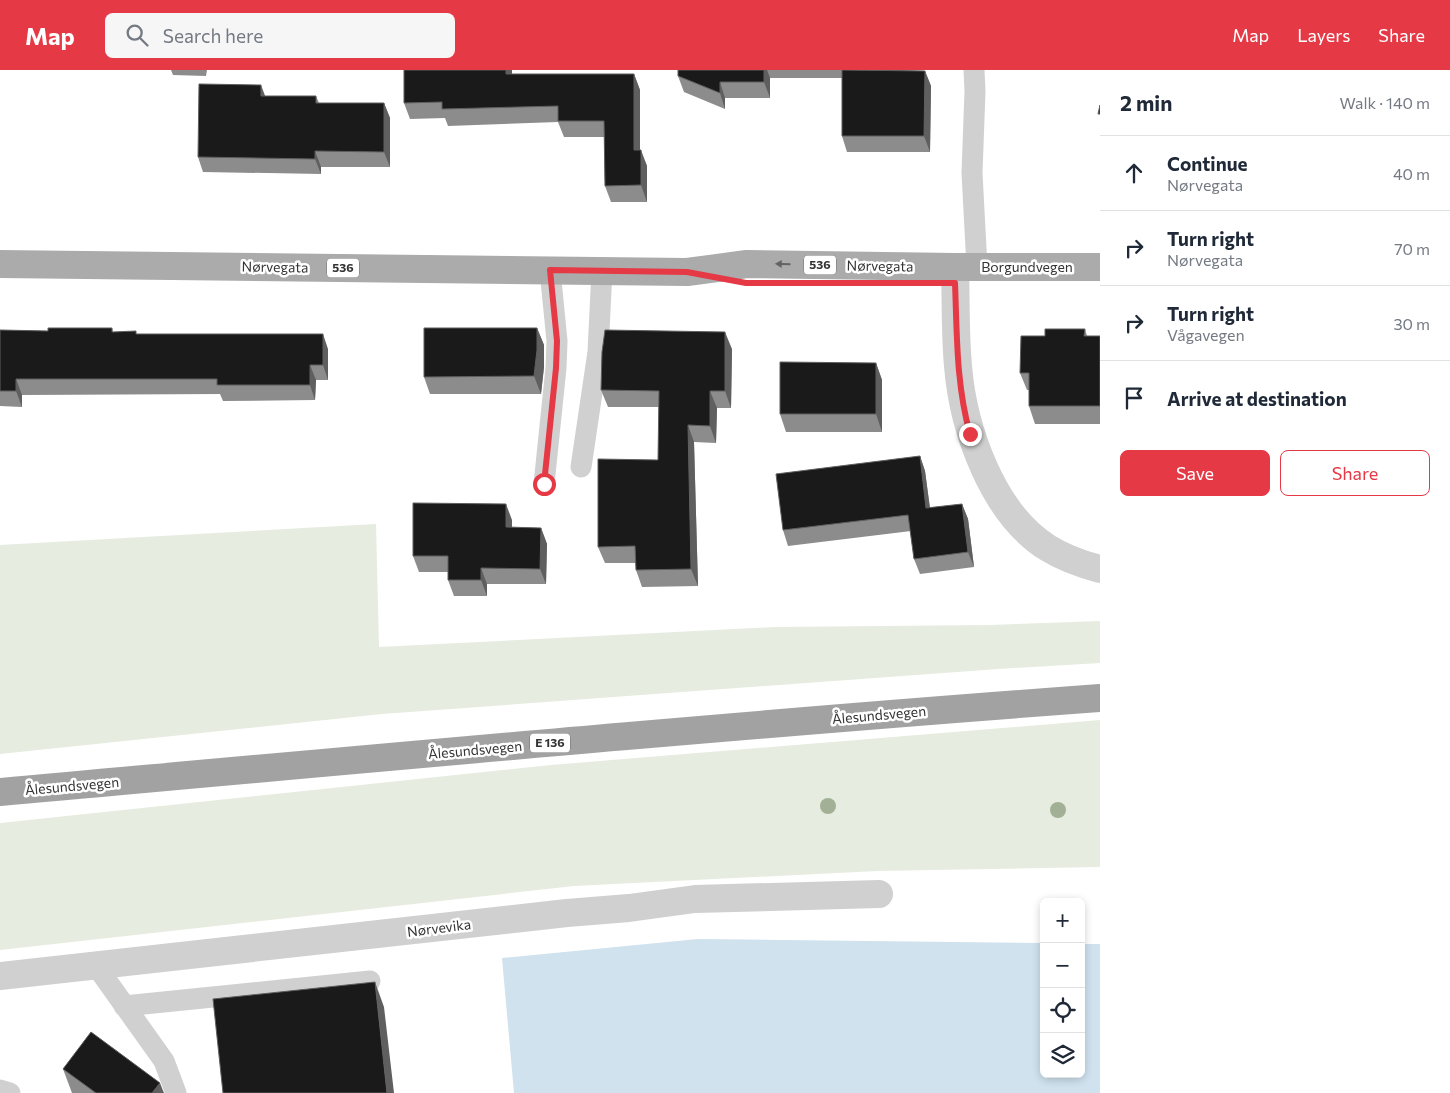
<!DOCTYPE html>
<meta charset="utf-8">
<style>
:root{--surface:#fff;--page:#f6f6f7;--text:#1f2937;--muted:#747a83;--line:#e0e1e3;--accent:#e63946}
body{margin:0;font-family:Commissioner,sans-serif;background:var(--page);color:var(--text)}
.controls{position:absolute;right:15px;bottom:15px;display:grid;overflow:hidden;border-radius:8px;box-shadow:0 2px 8px #0003}
.controls button{width:45px;height:45px;display:grid;place-items:center;padding:0;border:0;border-bottom:1px solid var(--line);background:var(--surface);color:var(--text);font:25px sans-serif}
.stop{position:absolute;width:15px;height:15px;margin:-11px;border:4px solid #e63946;border-radius:50%;background:#fff}
.stop.end{background:#e63946;border-color:#fff;box-shadow:0 1px 5px #0008}
.list{margin:0;padding:0;list-style:none}
h2{display:flex;justify-content:space-between;align-items:center;height:65px;margin:0;padding:0 20px;font-size:21px}
h2 small{font-size:16px;font-weight:400;color:var(--muted)}
.list li{display:grid;grid-template-columns:32px 1fr auto;gap:15px;align-items:center;box-sizing:border-box;height:75px;padding:0 20px;border-top:1px solid var(--line)}
.list b{display:block;font-size:19px;white-space:nowrap}
.list p{margin:0;font-size:16px;white-space:nowrap;color:var(--muted)}
.list em{font-size:16px;font-style:normal;color:var(--muted)}
.actions{display:flex;gap:10px;padding:15px 20px}
.actions a{flex:1;padding:11px 0;border:1px solid var(--accent);border-radius:8px;text-align:center;font-size:18px;color:var(--accent)}
.actions .main{background:var(--accent);color:#fff}
.icon{flex:none;width:28px;height:28px;fill:none;stroke:currentColor;stroke-width:2;stroke-linecap:round;stroke-linejoin:round}
.map{position:relative;flex:none;width:1100px;height:1023px;overflow:hidden}
header{display:flex;align-items:center;gap:30px;box-sizing:border-box;height:70px;padding:0 25px;background:var(--accent);color:#fff}
header strong{font-size:24px}
nav{display:flex;gap:28px;margin-inline-start:auto;font-size:18px}
.search{width:350px;height:45px;background:var(--page);display:flex;align-items:center;gap:12px;box-sizing:border-box;padding:0 18px;border-radius:8px;color:var(--muted);font-size:19px}
main{display:flex}
aside{flex:1;background:var(--surface)}
.map>svg:first-child{display:block}
.green{fill:#e6ecdf}
.water{fill:#cfe2ee}
.lines{fill:none;stroke-linecap:round;stroke-linejoin:round}
.service{stroke:#d0d0d0;stroke-width:21}
.minor{stroke:#d0d0d0;stroke-width:28}
.primary{stroke:#ababab;stroke-width:28}
.trunk{stroke:#a2a2a2;stroke-width:28}
.tree{fill:#a2b095}
.wall{fill:#8c8c8c}
.shaded-wall{fill:#5f5f5f}
.building{fill:#1a1a1a;stroke:#5f5f5f}
.oneway{fill:#636363}
.route{stroke:#e63946;stroke-width:6}
.labels{text-anchor:middle;stroke-width:5;stroke-linejoin:round;paint-order:stroke}
.shield{fill:#fff;stroke:#707070;stroke-width:1}
.shield-label{font-size:12px;font-weight:bold;fill:#333}
.street-label{font-size:14px;fill:#333;stroke:#fff}
</style>
<header>
<strong>Map</strong>
<div class="search"><svg class="icon" aria-label="search" viewBox="0 0 24 24"><circle cx="10" cy="10" r="6"/><path d="M15 15l6 6"/></svg>Search here</div>
<nav><a>Map</a><a>Layers</a><a>Share</a></nav>
</header>
<main>
<div class="map">
<svg width="1100" height="1023" viewBox="0 0 1100 1023">
<rect width="100%" height="100%" fill="#fff"/>
<!-- green -->
<path class="green" d="M 376,454 L 379,577 L 775,557 L 990,555 L 1100,551 L 1100,593 L 998,599 L 382,644 L 0,684 L 0,475 Z
M 1100,650 L 1100,797 L 877,801 L 574,816 L 0,880 L 0,753 L 551,695 Z"/>
<!-- water -->
<path class="water" d="M 698,869 L 1044,873 L 1044,1004 L 1081,1004 L 1081,874 L 1100,874 L 1100,1023 L 514,1023 L 502,888 Z"/>
<g class="lines">
<!-- service -->
<path class="service" d="M 974,0 L 975,21 L 972,103 L 977,197
M 581,397 L 598,282 L 602,200
M 544,414 L 556,298 L 557,271 L 550,200
M 97,897 L 164,991 L 176,1023
M 124,936 L 370,911
M 0,1020 L 10,1023"/>
<!-- minor -->
<path class="minor" d="M 955,197 C 956,230 955,263 958,296 C 963,358 992,443 1048,478 C 1064,488 1081,494 1100,499
M 0,906 L 567,843 L 629,838 L 695,829 L 879,824"/>
<!-- primary -->
<path class="primary" d="M 0,194 L 687,202 L 747,194 L 955,197 L 1100,197"/>
<!-- trunk -->
<path class="trunk" d="M 0,722 C 367,689 733,655 1100,628"/>
</g>
<!-- trees -->
<g class="tree">
<circle cx="828" cy="736" r="8"/>
<circle cx="1058" cy="740" r="8"/>
</g>
<!-- wall -->
<path class="wall" d="M 171,0 L 207,0 L 206,6 L 173,5 Z
M 404,0 L 512,0 L 512,4 L 634,4 L 640,20 L 640,80 L 647,96 L 647,132 L 611,132 L 605,116 L 604,67 L 564,67 L 558,52 L 448,56 L 445,48 L 410,49 L 404,33 Z
M 678,0 L 904,0 L 925,1 L 931,16 L 930,82 L 847,82 L 842,66 L 842,8 L 770,8 L 770,28 L 725,28 L 725,39 L 684,22 L 678,6 Z
M 265,26 L 316,26 L 319,33 L 384,33 L 390,48 L 390,97 L 321,97 L 321,104 L 203,102 L 198,87 Z
M 112,258 L 113,262 L 328,279 L 328,310 L 316,310 L 315,330 L 223,331 L 220,324 L 22,325 L 22,337 L 0,336 L 0,260 L 48,261 Z
M 537,258 L 544,275 L 544,297 L 541,324 L 430,324 L 424,307 Z
M 1085,259 L 1087,266 L 1100,266 L 1100,354 L 1035,354 L 1029,336 L 1029,320 L 1027,320 L 1020,303 Z
M 732,279 L 731,338 L 717,338 L 716,373 L 694,372 L 698,516 L 642,517 L 636,500 L 636,493 L 605,493 L 598,477 L 658,390 L 659,337 L 608,337 L 601,320 Z
M 876,293 L 882,310 L 882,362 L 786,362 L 780,344 Z
M 920,386 L 925,401 L 930,438 L 962,434 L 968,449 L 974,497 L 920,504 L 914,489 L 911,461 L 788,476 L 783,460 Z
M 512,450 L 512,458 L 541,458 L 547,474 L 546,514 L 487,514 L 487,526 L 454,526 L 448,510 L 448,502 L 419,502 L 413,486 Z
M 63,999 L 164,1023 L 72,1023 Z"/>
<!-- shaded-wall -->
<path class="shaded-wall" d="M 506,0 L 512,0 L 512,20 L 506,4 Z
M 764,0 L 767,0 L 770,8 L 770,28 L 764,12 Z
M 925,1 L 931,16 L 930,82 L 924,66 Z
M 634,4 L 640,20 L 640,96 L 634,80 Z
M 720,12 L 725,28 L 725,39 L 720,23 Z
M 261,15 L 267,31 L 261,26 Z
M 384,33 L 390,48 L 390,97 L 384,82 Z
M 641,80 L 647,96 L 647,132 L 641,115 Z
M 315,81 L 321,97 L 321,104 L 315,89 Z
M 537,258 L 544,275 L 544,297 L 541,324 L 534,306 Z
M 725,262 L 732,279 L 731,338 L 725,321 Z
M 323,264 L 328,279 L 328,310 L 323,295 Z
M 876,293 L 882,310 L 882,362 L 876,344 Z
M 310,295 L 316,310 L 315,330 L 310,315 Z
M 16,309 L 22,325 L 22,337 L 16,321 Z
M 710,321 L 717,338 L 716,373 L 710,356 Z
M 688,355 L 694,372 L 698,516 L 691,499 Z
M 920,386 L 925,401 L 932,454 L 926,438 Z
M 506,434 L 512,450 L 512,473 L 506,457 Z
M 962,434 L 968,449 L 974,497 L 968,482 Z
M 541,458 L 547,474 L 546,514 L 540,499 Z
M 481,498 L 487,514 L 487,526 L 481,510 Z
M 375,912 L 384,937 L 394,1023 L 387,1023 Z
M 160,1013 L 164,1023 L 152,1023 Z"/>
<!-- building -->
<path class="building" d="M 404,0 L 506,0 L 506,4 L 634,4 L 634,80 L 641,80 L 641,115 L 605,116 L 604,51 L 558,51 L 558,36 L 442,39 L 442,32 L 404,33 Z
M 678,0 L 764,0 L 764,12 L 720,12 L 720,23 L 678,6 Z
M 842,0 L 925,1 L 924,66 L 842,66 Z
M 199,14 L 261,15 L 261,26 L 316,26 L 316,33 L 384,33 L 384,82 L 315,81 L 315,89 L 198,87 Z
M 1100,35 L 1100,44 L 1098,44 Z
M 48,258 L 112,258 L 112,262 L 136,261 L 136,264 L 323,264 L 323,295 L 310,295 L 310,315 L 217,315 L 217,309 L 16,309 L 16,321 L 0,321 L 0,260 L 48,261 Z
M 424,258 L 537,258 L 537,280 L 534,306 L 424,307 Z
M 1045,259 L 1085,259 L 1084,266 L 1100,266 L 1100,336 L 1029,336 L 1029,303 L 1020,303 L 1021,266 L 1045,266 Z
M 605,260 L 725,262 L 725,321 L 710,321 L 710,356 L 688,355 L 691,499 L 636,500 L 635,476 L 598,477 L 598,389 L 658,390 L 659,321 L 601,320 L 602,282 Z
M 780,292 L 876,293 L 876,344 L 780,344 Z
M 920,386 L 926,438 L 962,434 L 968,482 L 914,489 L 908,445 L 783,460 L 776,404 Z
M 413,433 L 506,434 L 506,457 L 541,458 L 540,499 L 481,498 L 481,510 L 448,510 L 448,486 L 413,486 Z
M 375,912 L 387,1023 L 223,1023 L 213,929 Z
M 91,962 L 160,1013 L 152,1023 L 96,1023 L 63,999 Z"/>
<!-- one-way arrows -->
<defs><path id="oneway-solid" d="M-6-.8H1V-3.2L6.5 0L1 3.2V.8H-6Z" transform="scale(1.25)"/></defs>
<use class="oneway" href="#oneway-solid" transform="translate(783 194) rotate(-179)"/>
<g class="lines">
<!-- route -->
<path class="route" d="M 544,414 L 556,298 L 557,271 L 550,200 L 687,202 L 746,213 L 955,213 C 957,263 956,314 970,364"/>
</g>
<g class="labels">
<!-- shield labels -->
<g class="shield">
<rect x="804" y="185.5" width="32" height="19" rx="4"/>
<rect x="327" y="188.5" width="32" height="19" rx="4"/>
<rect x="530" y="663.5" width="40" height="19" rx="4"/>
</g>
<g class="shield-label">
<text x="820" y="199">536</text>
<text x="343" y="202">536</text>
<text x="550" y="677">E 136</text>
</g>
<!-- street labels -->
<g class="street-label">
<text transform="translate(880 196) rotate(1)" y="5">Nørvegata</text>
<text transform="translate(275 197) rotate(1)" y="5">Nørvegata</text>
<text x="1027" y="202">Borgundvegen</text>
<text transform="translate(879 645) rotate(-5)" y="5">Ålesundsvegen</text>
<text transform="translate(475 680) rotate(-5)" y="5">Ålesundsvegen</text>
<text transform="translate(72 716) rotate(-5)" y="5">Ålesundsvegen</text>
<text transform="translate(439 858) rotate(-7)" y="5">Nørvevika</text>
</g>
</g>
</svg>
<div class="controls">
<button>+</button>
<button>−</button>
<button><svg class="icon" aria-label="locate" viewBox="0 0 24 24"><circle cx="12" cy="12" r="6"/><path d="M12 2v4M12 18v4M2 12h4M18 12h4"/></svg></button>
<button><svg class="icon" aria-label="layers" viewBox="0 0 24 24"><path d="M12 4l9 5-9 5-9-5zM3 14l9 5 9-5"/></svg></button>
</div>
<div class="stop" style="left:544px;top:414px"></div>
<div class="stop end" style="left:970px;top:364px"></div>
</div>
<aside>
<h2>2 min<small>Walk · 140 m</small></h2>
<ul class="list">
<li><svg class="icon" aria-label="ahead" viewBox="0 0 24 24"><path d="M12 20V5M6 11l6-6 6 6"/></svg><div><b>Continue</b><p>Nørvegata</p></div><em>40 m</em></li>
<li><svg class="icon" aria-label="right" viewBox="0 0 24 24"><path d="M7 20v-9h11M14 6l5 5-5 5"/></svg><div><b>Turn right</b><p>Nørvegata</p></div><em>70 m</em></li>
<li><svg class="icon" aria-label="right" viewBox="0 0 24 24"><path d="M7 20v-9h11M14 6l5 5-5 5"/></svg><div><b>Turn right</b><p>Vågavegen</p></div><em>30 m</em></li>
<li><svg class="icon" aria-label="arrive" viewBox="0 0 24 24"><path d="M6 21V4h12l-3 4 3 4H6"/></svg><div><b>Arrive at destination</b></div></li>
</ul>
<div class="actions"><a class="main">Save</a><a>Share</a></div>
</aside>
</main>
